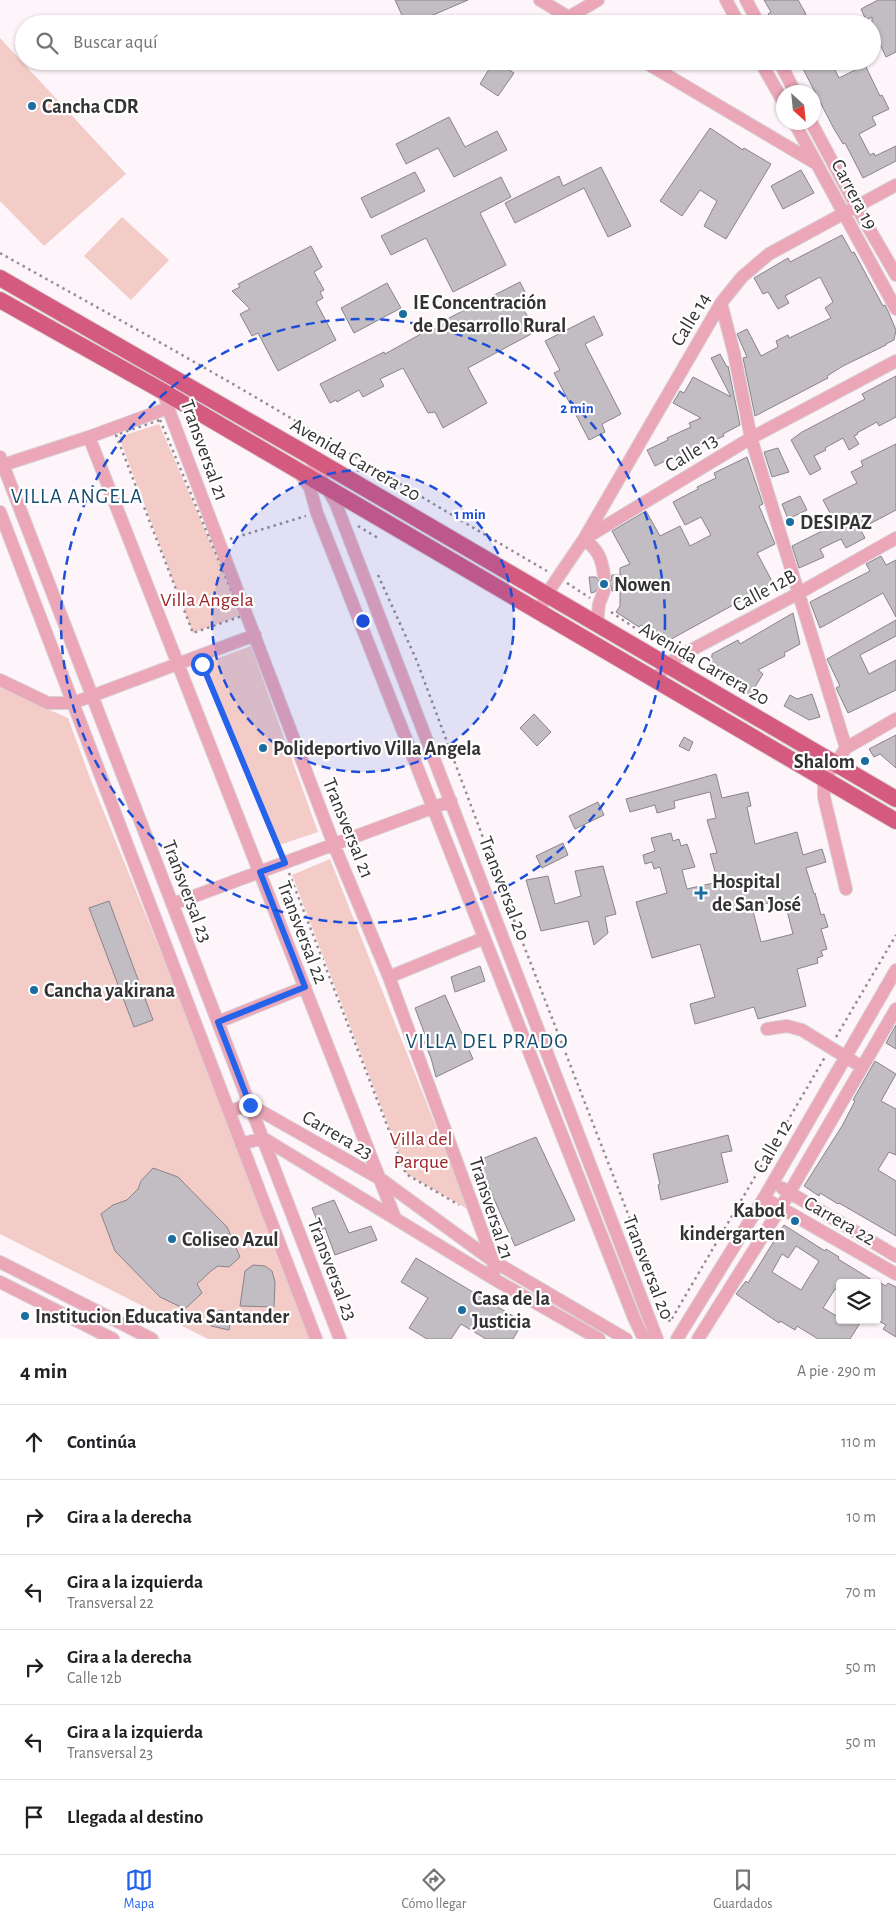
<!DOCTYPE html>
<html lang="es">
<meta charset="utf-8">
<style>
:root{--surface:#fff;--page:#f6f6f6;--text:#202124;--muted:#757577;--line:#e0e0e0;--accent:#2563eb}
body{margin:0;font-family:"Alegreya Sans",sans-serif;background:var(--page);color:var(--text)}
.controls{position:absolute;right:15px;bottom:15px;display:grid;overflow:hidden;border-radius:5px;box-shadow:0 1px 4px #0004}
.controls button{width:45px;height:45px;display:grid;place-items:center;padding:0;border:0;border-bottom:1px solid var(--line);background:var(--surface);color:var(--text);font:25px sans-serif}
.compass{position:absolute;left:776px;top:85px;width:45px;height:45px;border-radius:50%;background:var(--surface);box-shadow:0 1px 4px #0004;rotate:153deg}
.stop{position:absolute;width:15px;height:15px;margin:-11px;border:4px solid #2563eb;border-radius:50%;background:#fff}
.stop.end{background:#2563eb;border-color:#fff;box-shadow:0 1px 5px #0008}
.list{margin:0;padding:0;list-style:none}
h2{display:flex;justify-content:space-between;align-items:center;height:65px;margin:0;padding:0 20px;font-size:21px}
h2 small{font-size:16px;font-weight:400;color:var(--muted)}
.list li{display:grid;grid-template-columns:32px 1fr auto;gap:15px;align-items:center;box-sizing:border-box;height:75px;padding:0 20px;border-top:1px solid var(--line)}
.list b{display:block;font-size:19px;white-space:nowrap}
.list p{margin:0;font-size:16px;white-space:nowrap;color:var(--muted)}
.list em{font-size:16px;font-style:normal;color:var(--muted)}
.icon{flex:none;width:28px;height:28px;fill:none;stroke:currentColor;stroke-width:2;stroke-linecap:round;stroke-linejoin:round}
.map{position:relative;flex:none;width:896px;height:1339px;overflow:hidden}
.search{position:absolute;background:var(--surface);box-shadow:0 1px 4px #0004;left:15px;right:15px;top:15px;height:55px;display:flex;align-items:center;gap:12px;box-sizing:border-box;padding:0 18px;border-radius:28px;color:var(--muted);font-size:19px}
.sheet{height:515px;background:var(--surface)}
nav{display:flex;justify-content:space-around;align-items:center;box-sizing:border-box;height:70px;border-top:1px solid var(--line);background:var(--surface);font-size:14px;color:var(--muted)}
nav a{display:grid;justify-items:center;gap:2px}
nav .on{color:var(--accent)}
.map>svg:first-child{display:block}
.green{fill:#f3cbc7}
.building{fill:#c2bdc3;stroke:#888489;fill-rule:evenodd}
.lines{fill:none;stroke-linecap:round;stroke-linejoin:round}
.minor-casing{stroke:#d9d2d6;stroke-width:14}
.major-casing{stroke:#d9d2d6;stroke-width:18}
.path{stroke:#938e91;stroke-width:2.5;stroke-dasharray:2.5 4;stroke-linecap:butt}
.minor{stroke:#eba6b7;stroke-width:12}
.major{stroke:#d55a80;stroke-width:16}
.route{stroke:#2563eb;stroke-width:6}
.ring{fill:none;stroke:#1d4ed8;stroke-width:2.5;stroke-dasharray:9 6}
.poi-dot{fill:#1a6d9e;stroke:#fff;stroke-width:2}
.labels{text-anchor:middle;stroke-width:4.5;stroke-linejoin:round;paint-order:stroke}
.poi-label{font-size:20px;font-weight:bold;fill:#353234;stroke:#fff;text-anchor:start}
.street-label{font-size:20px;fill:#353234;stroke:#fff}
.park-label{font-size:20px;fill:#9c2328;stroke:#fff}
.neighbourhood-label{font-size:21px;letter-spacing:1px;fill:#164c6f;stroke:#fff}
.centre{fill:#1d4ed8;stroke:#fff;stroke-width:2.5}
.ring-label{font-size:15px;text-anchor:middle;font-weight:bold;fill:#1d4ed8;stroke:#fff;stroke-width:4.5;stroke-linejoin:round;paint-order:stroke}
</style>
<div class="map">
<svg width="896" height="1339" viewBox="0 0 896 1339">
<rect width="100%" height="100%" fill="#fdf5f9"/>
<!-- green -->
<path class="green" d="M 0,38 L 126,174 L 44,246 L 0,201 Z
M 122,217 L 169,260 L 131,300 L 84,256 Z
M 159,424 L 242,615 L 193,633 L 119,437 Z
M 251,646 L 318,832 L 279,845 L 202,664 Z
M 0,688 L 68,718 L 90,778 L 171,977 L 261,1189 L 314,1339 L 208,1339 L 0,1234 Z
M 330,859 L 469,1210 L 407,1174 L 292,875 Z"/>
<!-- building -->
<path class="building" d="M 395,0 L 468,0 L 412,24 L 406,24 Z
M 764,0 L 798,0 L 806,14 L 788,24 L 774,24 L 768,14 L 771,12 Z
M 878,0 L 896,0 L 896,52 L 886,57 L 877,38 L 872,41 L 872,17 L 866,20 L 861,9 Z
M 494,61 L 514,73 L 498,96 L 480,84 Z
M 799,61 L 826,61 L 831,70 L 834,68 L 839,78 L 865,65 L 880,96 L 882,95 L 889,109 L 872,117 L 876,125 L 859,134 L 870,155 L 874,153 L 875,156 L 896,146 L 896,161 L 863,178 L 845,143 L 843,144 L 833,127 Z
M 449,117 L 465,147 L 497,131 L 507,150 L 454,177 L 438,148 L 406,164 L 396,144 Z
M 710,128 L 743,150 L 744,148 L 771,164 L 726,239 L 704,226 L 717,201 L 700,190 L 682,216 L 660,201 Z
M 601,167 L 631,226 L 608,237 L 584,188 L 515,223 L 505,203 L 559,176 L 563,186 Z
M 801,170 L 814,193 L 783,209 L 771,186 Z
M 415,172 L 425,191 L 371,218 L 361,198 Z
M 501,177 L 511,197 L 480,213 L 506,265 L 453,292 L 426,238 L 391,255 L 381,236 Z
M 842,235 L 852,253 L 854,252 L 883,306 L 885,305 L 888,311 L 896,330 L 894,340 L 886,344 L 886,345 L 843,366 L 827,376 L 828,378 L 755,416 L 743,358 L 747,357 L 737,334 L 747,329 L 761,356 L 778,347 L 776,341 L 788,335 L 789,338 L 831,318 L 825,308 L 833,302 L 820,277 L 785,296 L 789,303 L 778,309 L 768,292 L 763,294 L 754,278 L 788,258 L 790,262 Z
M 311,246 L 322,267 L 314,272 L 324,290 L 320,292 L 323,298 L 316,302 L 336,340 L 278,371 L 258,333 L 252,336 L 240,314 L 250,309 L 232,291 L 240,287 L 238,284 Z
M 520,282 L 530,302 L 522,307 L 528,317 L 523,320 L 531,334 L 468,368 L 487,403 L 443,428 L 435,412 L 428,413 L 403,368 L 380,379 L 384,386 L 363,397 L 359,390 L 337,402 L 336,400 L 330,403 L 320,384 L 384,352 L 385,354 L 428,330 L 429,332 L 446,323 L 445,320 Z
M 387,283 L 401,308 L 354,333 L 341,308 Z
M 594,316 L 603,335 L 585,344 L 621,414 L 602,424 L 605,432 L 589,440 L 554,373 L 560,370 L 545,341 Z
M 720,354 L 727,367 L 728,366 L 740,425 L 723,434 L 724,436 L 698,448 L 676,458 L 675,456 L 655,466 L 647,450 L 668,440 L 667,438 L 691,427 L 689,423 L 701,418 L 673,403 L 680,391 L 684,393 L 693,377 L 731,397 L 711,358 Z
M 896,376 L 896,417 L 879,426 L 877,422 L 857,433 L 858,434 L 854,436 L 859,444 L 849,450 L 843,438 L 825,448 L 826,450 L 814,456 L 821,469 L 810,475 L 791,440 L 802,432 L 865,399 L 862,394 Z
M 896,444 L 896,510 L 860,529 L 865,538 L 846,548 L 841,539 L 820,549 L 824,557 L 799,568 L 792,546 L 836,524 L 823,500 L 857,483 L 851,472 L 863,466 L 861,461 Z
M 778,448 L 789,472 L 772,477 L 764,452 Z
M 747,457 L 763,504 L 759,506 L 775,544 L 757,553 L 773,583 L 666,642 L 641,625 L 639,627 L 616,612 L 620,606 L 620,590 L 612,591 L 611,586 L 607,583 L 611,580 L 612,575 L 620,575 L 620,568 L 630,564 L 612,531 L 646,511 L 660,536 L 680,526 L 690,546 L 711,535 L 701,517 L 685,525 L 673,502 L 698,489 L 697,487 L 716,478 L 714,473 Z
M 800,496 L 807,510 L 788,519 L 782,504 Z
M 881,556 L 886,565 L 896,560 L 896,617 L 883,593 L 820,628 L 810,602 L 870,571 L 866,564 Z
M 589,577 L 596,577 L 601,584 L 595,592 L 591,593 Z
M 793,613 L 800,644 L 784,653 L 785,656 L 758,670 L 763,674 L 750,695 L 711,670 L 712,654 L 738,640 L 740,644 Z
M 896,620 L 896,636 L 860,655 L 869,674 L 896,660 L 896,690 L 848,713 L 836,688 L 840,686 L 827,659 Z
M 812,694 L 820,717 L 809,720 L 784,706 L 790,695 L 797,699 Z
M 534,714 L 551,732 L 537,746 L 520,728 Z
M 896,735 L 896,768 L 880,754 L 874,757 L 869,749 Z
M 684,737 L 693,742 L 689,751 L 679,746 Z
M 716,774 L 722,798 L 748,792 L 751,806 L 747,807 L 755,844 L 797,832 L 803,855 L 822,849 L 826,862 L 806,868 L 814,894 L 815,893 L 821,915 L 824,914 L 828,927 L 821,929 L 827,949 L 821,951 L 823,956 L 817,958 L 818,963 L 797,969 L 806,1006 L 758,1019 L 754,1007 L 695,1024 L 690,1004 L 715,997 L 700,944 L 652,958 L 636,902 L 667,893 L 660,867 L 654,869 L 652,862 L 645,864 L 643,855 L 655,851 L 651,838 L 671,833 L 673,841 L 679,839 L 681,846 L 687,844 L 695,867 L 682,870 L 687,889 L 718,882 L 710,854 L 717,853 L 707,820 L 716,818 L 710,792 L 674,801 L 675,808 L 657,813 L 655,805 L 630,812 L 626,799 ZM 784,899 L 793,934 L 761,942 L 752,907 Z
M 598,802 L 604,815 L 575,829 L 569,816 Z
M 563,843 L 568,855 L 542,868 L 536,856 Z
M 603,866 L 616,914 L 605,917 L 608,933 L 594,945 L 588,921 L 541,931 L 526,880 L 548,876 L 555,904 L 581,896 L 575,871 Z
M 109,901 L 153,1020 L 134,1027 L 89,908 Z
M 480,966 L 485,981 L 455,992 L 451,977 Z
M 445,995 L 473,1059 L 436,1077 L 431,1058 L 424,1042 L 427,1040 L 415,1008 Z
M 896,1025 L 896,1049 L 886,1043 Z
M 875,1061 L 896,1074 L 881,1101 L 896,1109 L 896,1155 L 889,1152 L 878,1170 L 896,1181 L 896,1236 L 839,1203 L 838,1204 L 820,1193 L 819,1196 L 804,1186 L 842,1126 L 855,1101 L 853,1100 Z
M 728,1135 L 732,1151 L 721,1153 L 728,1182 L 661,1200 L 658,1185 L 660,1184 L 653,1154 Z
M 536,1137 L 575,1220 L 515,1246 L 477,1161 Z
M 153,1168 L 178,1177 L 227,1227 L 240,1257 L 229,1267 L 218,1266 L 211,1271 L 197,1284 L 202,1293 L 185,1309 L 160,1297 L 115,1251 L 101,1214 L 113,1205 L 127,1200 L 138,1189 L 141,1181 Z
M 334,1200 L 349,1233 L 371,1226 L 377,1240 L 335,1255 L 325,1228 L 321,1230 L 312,1208 Z
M 784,1225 L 825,1251 L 826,1249 L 839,1257 L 838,1259 L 877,1283 L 877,1281 L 886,1286 L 888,1283 L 896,1287 L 896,1337 L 883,1329 L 886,1325 L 877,1320 L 877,1283 L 840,1283 L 840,1292 L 835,1289 L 823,1308 L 840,1318 L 840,1320 L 862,1320 L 850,1339 L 818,1339 L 797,1326 L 795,1330 L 780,1321 L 779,1323 L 736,1294 L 746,1281 L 748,1283 ZM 796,1246 L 819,1261 L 801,1290 L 772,1272 L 782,1254 L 788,1258 Z
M 416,1258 L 523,1322 L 513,1339 L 486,1339 L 461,1324 L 451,1339 L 427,1339 L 409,1328 L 428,1298 L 401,1282 Z
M 253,1265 L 265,1266 L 272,1271 L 275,1282 L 274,1307 L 240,1306 L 245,1271 Z
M 222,1310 L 230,1323 L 229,1330 L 211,1326 L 210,1314 Z"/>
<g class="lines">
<defs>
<path id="minor" d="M 540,0 L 580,24
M 726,0 L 739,24
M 746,0 L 759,24
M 569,17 L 598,0
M 643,61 L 817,164
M 760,61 L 784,103
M 779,61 L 795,92
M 794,122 L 896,309
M 811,122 L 856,206 L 896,275
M 721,303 L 734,353 L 751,438 L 846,748
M 164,392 L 168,408 L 334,845 L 389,977 L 493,1261 L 494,1279
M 89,437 L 395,1218
M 309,456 L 336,504 L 657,1339
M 0,457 L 340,1339
M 3,465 L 89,437 L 168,408
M 300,473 L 310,488 L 317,513 L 634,1318 L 644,1339
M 0,512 L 316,1339
M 604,576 C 602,558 598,550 584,539 L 721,303 L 742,277 L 769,254 L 896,185
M 539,612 L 546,595 L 584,539 L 751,438 L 896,361
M 597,625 L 599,604 L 604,591
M 0,680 L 48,703 L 73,703 L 255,635
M 655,680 L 667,665 L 678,657 L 799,593 L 896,538
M 846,889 L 824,797 L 824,779 L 846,748 L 896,719
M 173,904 L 451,801
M 389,977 L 484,938
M 218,1022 L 305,987
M 767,1029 L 787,1026 L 802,1030 L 862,1067
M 229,1111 L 250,1105 L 382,1180 L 493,1261 L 626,1339
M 241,1144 L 263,1138 L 494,1279 L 599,1339
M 782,1188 L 896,1256
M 764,1198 L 896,1274
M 0,1262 L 152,1339
M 0,1282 L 113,1339
M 677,1339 L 764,1198 L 896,970
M 698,1339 L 781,1207 L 896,1009"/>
<path id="major" d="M 0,278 L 308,455 L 896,799
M 0,300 L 164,392 L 896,821"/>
</defs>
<!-- minor casing -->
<use href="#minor" class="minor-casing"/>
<!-- major casing -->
<use href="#major" class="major-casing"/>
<!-- path -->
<path class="path" d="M 0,253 C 98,308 197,362 294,420 C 378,470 462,522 547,571
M 160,420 L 242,616 L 193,633 L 116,435 Z
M 358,526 L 378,538
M 230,539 L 306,516
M 378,575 L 416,659 L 512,915 L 670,1322 L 825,1057
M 567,583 L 590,598
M 611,612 L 635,628
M 204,668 L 280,852
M 289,873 L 406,1174 L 459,1205
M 836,1037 L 896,935"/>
<!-- minor -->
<use href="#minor" class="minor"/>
<!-- major -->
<use href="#major" class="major"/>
</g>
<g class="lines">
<!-- route -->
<path class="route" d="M 202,664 L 285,863 L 260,872 L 305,987 L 218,1022 L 250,1105"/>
</g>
<!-- distance rings -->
<circle cx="363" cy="621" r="151" fill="#1d4ed8" fill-opacity=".12"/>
<g class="ring">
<circle cx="363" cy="621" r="151"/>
<circle cx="363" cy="621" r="302"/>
</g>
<!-- markers -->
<g class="poi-dot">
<circle cx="32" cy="106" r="5"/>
<circle cx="403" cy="314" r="5"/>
<circle cx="790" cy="522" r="5"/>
<circle cx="604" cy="584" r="5"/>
<circle cx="263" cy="748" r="5"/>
<circle cx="865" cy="761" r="5"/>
<path d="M698.5 885.5h5v5h5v5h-5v5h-5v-5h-5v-5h5z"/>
<circle cx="34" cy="990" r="5"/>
<circle cx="795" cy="1221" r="5"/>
<circle cx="172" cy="1239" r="5"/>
<circle cx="462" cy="1310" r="5"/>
<circle cx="25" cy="1316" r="5"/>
</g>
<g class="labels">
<!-- poi labels -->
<g class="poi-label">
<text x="42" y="113">Cancha CDR</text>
<text x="413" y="309">IE Concentración<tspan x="413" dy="23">de Desarrollo Rural</tspan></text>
<text x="800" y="529">DESIPAZ</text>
<text x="614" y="591">Nowen</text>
<text x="273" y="755">Polideportivo Villa Angela</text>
<text x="855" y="768" text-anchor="end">Shalom</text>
<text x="712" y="888">Hospital<tspan x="712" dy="23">de San José</tspan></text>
<text x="44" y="997">Cancha yakirana</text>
<text x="785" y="1217" text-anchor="end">Kabod<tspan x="785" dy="23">kindergarten</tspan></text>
<text x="182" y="1246">Coliseo Azul</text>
<text x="472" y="1305">Casa de la<tspan x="472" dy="23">Justicia</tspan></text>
<text x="35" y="1323">Institucion Educativa Santander</text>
</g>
<!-- street labels -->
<g class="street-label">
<text transform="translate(855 194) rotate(62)" y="7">Carrera 19</text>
<text transform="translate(690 319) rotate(-59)" y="7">Calle 14</text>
<text transform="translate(205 450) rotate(70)" y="7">Transversal 21</text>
<text transform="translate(691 452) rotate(-31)" y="7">Calle 13</text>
<text transform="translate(356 459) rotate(30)" y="7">Avenida Carrera 20</text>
<text transform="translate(764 590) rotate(-28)" y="7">Calle 12B</text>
<text transform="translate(705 663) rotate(30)" y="7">Avenida Carrera 20</text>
<text transform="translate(349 828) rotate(68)" y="7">Transversal 21</text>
<text transform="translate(505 888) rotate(69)" y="7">Transversal 20</text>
<text transform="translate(188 891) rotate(69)" y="7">Transversal 23</text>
<text transform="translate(303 932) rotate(69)" y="7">Transversal 22</text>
<text transform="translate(338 1134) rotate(30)" y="7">Carrera 23</text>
<text transform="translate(772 1146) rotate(-60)" y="7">Calle 12</text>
<text transform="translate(492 1208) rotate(72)" y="7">Transversal 21</text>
<text transform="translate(840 1220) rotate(30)" y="7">Carrera 22</text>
<text transform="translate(649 1267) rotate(69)" y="7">Transversal 20</text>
<text transform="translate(333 1269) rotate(69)" y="7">Transversal 23</text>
</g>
<!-- park labels -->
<g class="park-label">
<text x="207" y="606">Villa Angela</text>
<text x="421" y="1145">Villa del<tspan x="421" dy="23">Parque</tspan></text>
</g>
<!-- neighbourhood labels -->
<g class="neighbourhood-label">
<text x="77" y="503">VILLA ANGELA</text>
<text x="487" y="1048">VILLA DEL PRADO</text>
</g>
</g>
<circle cx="363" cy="621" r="8" class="centre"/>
<g class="ring-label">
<text x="577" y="413">2 min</text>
<text x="470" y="519">1 min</text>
</g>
</svg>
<div class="controls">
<button><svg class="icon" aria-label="layers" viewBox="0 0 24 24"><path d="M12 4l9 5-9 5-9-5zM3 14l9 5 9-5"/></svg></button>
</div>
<svg class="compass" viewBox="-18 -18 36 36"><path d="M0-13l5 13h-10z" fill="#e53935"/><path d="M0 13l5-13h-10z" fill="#757577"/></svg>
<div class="stop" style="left:202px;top:664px"></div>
<div class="stop end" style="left:250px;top:1105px"></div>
<div class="search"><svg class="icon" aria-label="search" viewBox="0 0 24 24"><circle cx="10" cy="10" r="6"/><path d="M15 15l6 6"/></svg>Buscar aquí</div>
</div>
<section class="sheet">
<h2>4 min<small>A pie · 290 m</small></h2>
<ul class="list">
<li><svg class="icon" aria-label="ahead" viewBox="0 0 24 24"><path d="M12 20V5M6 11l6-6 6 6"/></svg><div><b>Continúa</b></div><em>110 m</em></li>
<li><svg class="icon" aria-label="right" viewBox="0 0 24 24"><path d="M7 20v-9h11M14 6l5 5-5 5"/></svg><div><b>Gira a la derecha</b></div><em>10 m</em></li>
<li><svg class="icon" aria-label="left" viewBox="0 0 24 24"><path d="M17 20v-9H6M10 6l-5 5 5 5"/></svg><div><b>Gira a la izquierda</b><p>Transversal 22</p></div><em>70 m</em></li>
<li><svg class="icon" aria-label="right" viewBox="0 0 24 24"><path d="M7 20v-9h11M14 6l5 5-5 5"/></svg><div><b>Gira a la derecha</b><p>Calle 12b</p></div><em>50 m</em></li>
<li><svg class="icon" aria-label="left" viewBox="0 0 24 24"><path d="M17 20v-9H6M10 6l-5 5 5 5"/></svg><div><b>Gira a la izquierda</b><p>Transversal 23</p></div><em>50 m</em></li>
<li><svg class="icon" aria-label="arrive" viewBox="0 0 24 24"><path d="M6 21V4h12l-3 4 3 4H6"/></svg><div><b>Llegada al destino</b></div></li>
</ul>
</section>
<nav>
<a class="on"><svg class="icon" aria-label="map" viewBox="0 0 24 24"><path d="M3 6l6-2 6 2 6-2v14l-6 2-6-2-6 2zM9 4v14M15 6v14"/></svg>Mapa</a>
<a><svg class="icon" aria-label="directions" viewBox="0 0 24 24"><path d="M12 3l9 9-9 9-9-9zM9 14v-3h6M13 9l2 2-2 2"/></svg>Cómo llegar</a>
<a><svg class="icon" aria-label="saved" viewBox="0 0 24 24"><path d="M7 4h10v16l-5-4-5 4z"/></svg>Guardados</a>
</nav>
